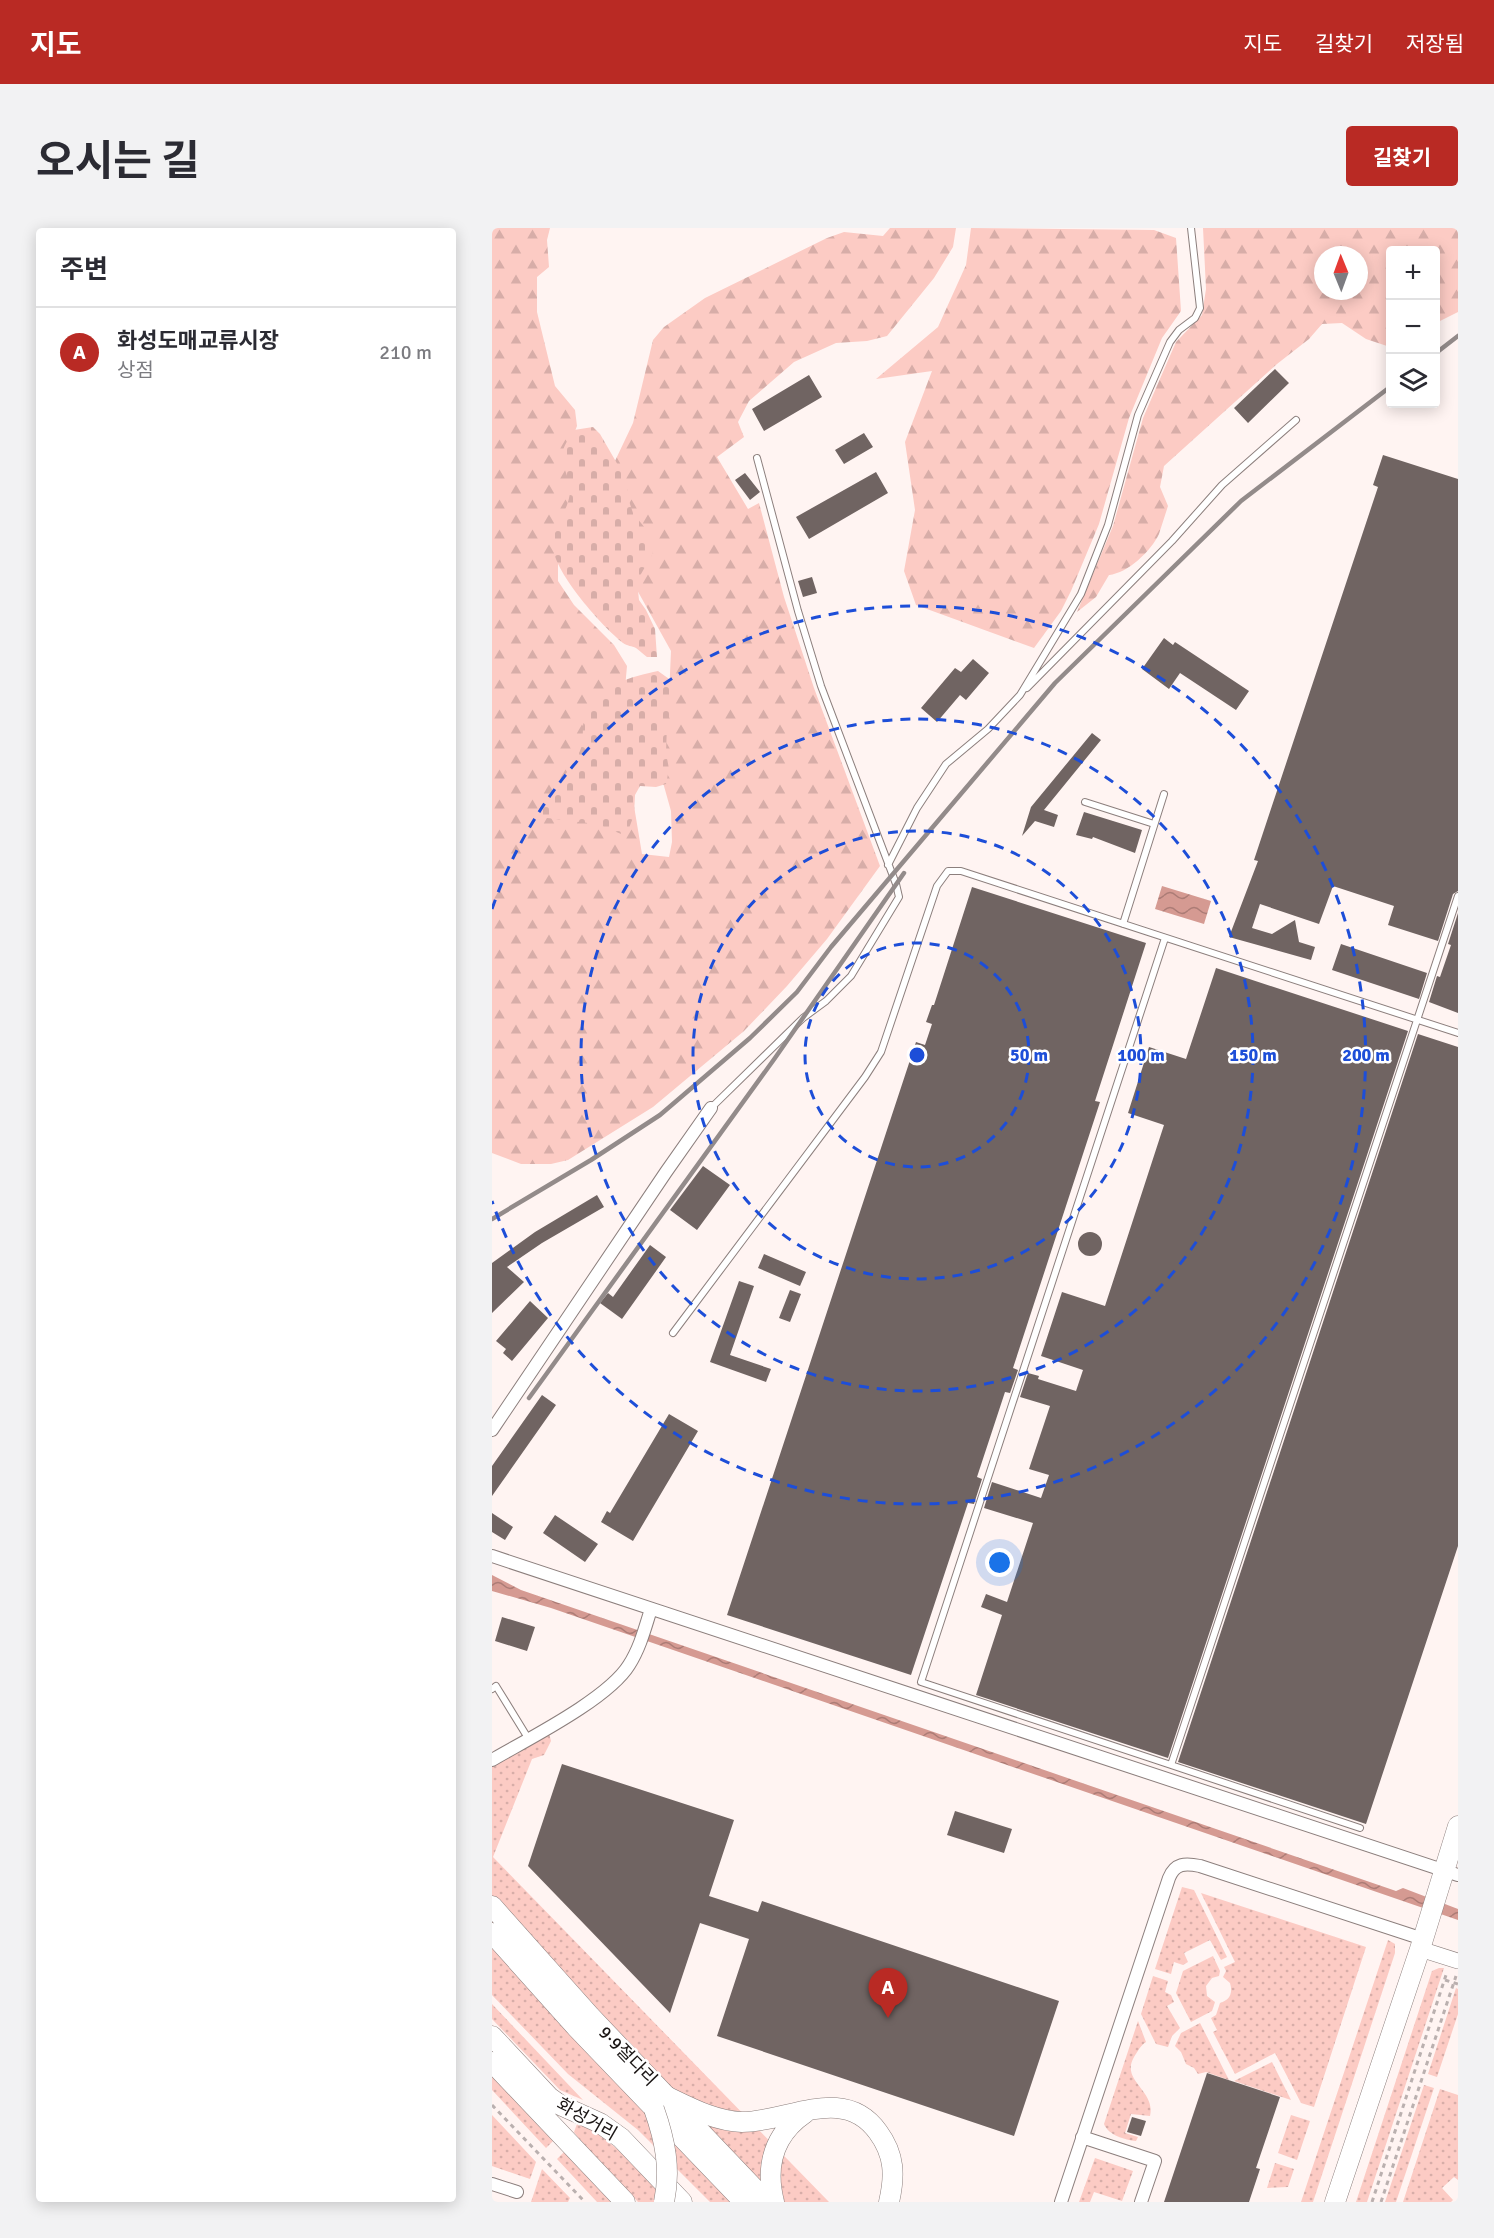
<!DOCTYPE html>
<html lang="ko">
<meta charset="utf-8">
<style>
:root{--surface:#fff;--page:#f2f2f3;--text:#2b2b33;--muted:#7c7c81;--line:#e1e1e2;--accent:#b92a24}
body{margin:0;font-family:Signika,"Noto Sans KR",sans-serif;background:var(--page);color:var(--text)}
.controls{position:absolute;right:18px;top:18px;display:grid;overflow:hidden;border-radius:6px;box-shadow:0 3px 15px #0003}
.controls button{width:54px;height:54px;display:grid;place-items:center;padding:0;border:0;border-bottom:2px solid var(--line);background:var(--surface);color:var(--text);font:30px sans-serif}
.compass{position:absolute;left:822px;top:18px;width:54px;height:54px;border-radius:50%;background:var(--surface);box-shadow:0 3px 15px #0003;rotate:359deg}
.you{position:absolute;left:508px;top:1335px;width:21px;height:21px;margin:-15px;border:4px solid #fff;border-radius:50%;background:#1a73e8;box-shadow:0 0 0 9px #1a73e833}
.badge{display:grid;place-items:center;width:39px;height:39px;border-radius:50%;background:var(--accent);color:#fff;font-size:20px;font-weight:700}
.pin{position:absolute;translate:-50% -50px;filter:drop-shadow(0 2px 3px #0008)}
.pin::after{content:'';position:absolute;top:32px;width:21px;height:18px;background:inherit;clip-path:polygon(0 0,100% 0,50% 100%)}
.list{margin:0;padding:0;list-style:none}
h2{display:flex;justify-content:space-between;align-items:center;height:78px;margin:0;padding:0 24px;font-size:26px}
h2 small{font-size:20px;font-weight:400;color:var(--muted)}
.list li{display:grid;grid-template-columns:39px 1fr auto;gap:18px;align-items:center;box-sizing:border-box;height:90px;padding:0 24px;border-top:2px solid var(--line)}
.list b{display:block;font-size:22px;white-space:nowrap}
.list p{margin:0;font-size:20px;white-space:nowrap;color:var(--muted)}
.list em{font-size:20px;font-style:normal;color:var(--muted)}
.icon{flex:none;width:33px;height:33px;fill:none;stroke:currentColor;stroke-width:2;stroke-linecap:round;stroke-linejoin:round}
.map{position:relative;flex:none;width:966px;height:1974px;overflow:hidden;border-radius:6px}
header{display:flex;align-items:center;gap:36px;box-sizing:border-box;height:84px;padding:0 30px;background:var(--accent);color:#fff}
header strong{font-size:28px}
nav{display:flex;gap:33px;margin-inline-start:auto;font-size:21px}
.intro{display:flex;align-items:center;justify-content:space-between;box-sizing:border-box;height:144px;padding:0 36px}
h1{margin:0;font-size:42px}
.button{padding:15px 27px;border-radius:6px;background:var(--accent);color:#fff;font-size:21px;font-weight:700}
main{display:flex;gap:36px;padding:0 36px}
aside{flex:1;background:var(--surface);border-radius:6px;box-shadow:0 3px 15px #0003}
.map>svg:first-child{display:block}
.grass{fill:url(#grass-dots)}
.forest{fill:url(#forest-firs);fill-rule:evenodd}
.cemetery{fill:url(#cemetery-stones)}
.water{fill:url(#water-waves)}
.building{fill:#706462}
.lines{fill:none;stroke-linecap:round;stroke-linejoin:round}
.service-casing{stroke:#8c7f7d;stroke-width:8}
.minor-casing{stroke:#8c7f7d;stroke-width:14}
.tertiary-casing{stroke:#8c7f7d;stroke-width:16}
.primary-casing{stroke:#8c7f7d;stroke-width:21}
.trunk-casing{stroke:#8c7f7d;stroke-width:21}
.path{stroke:#bab0af;stroke-width:3;stroke-dasharray:4.5 4.5;stroke-linecap:butt}
.service{stroke:#fff;stroke-width:6}
.minor{stroke:#fff;stroke-width:12}
.tertiary{stroke:#fff;stroke-width:15}
.primary{stroke:#fff;stroke-width:20}
.trunk{stroke:#fff;stroke-width:20}
.rail{stroke:#938b8a;stroke-width:4.5}
.primary-bridge-casing{stroke:#8c7f7d;stroke-width:21;stroke-linecap:butt}
.primary-bridge{stroke:#fff;stroke-width:20}
.ring{fill:none;stroke:#1d4ed8;stroke-width:3;stroke-dasharray:10 8}
.labels{text-anchor:middle;stroke-width:5;stroke-linejoin:round;paint-order:stroke}
.street-label{font-size:18px;fill:#1a1514;stroke:#fff}
.centre{fill:#1d4ed8;stroke:#fff;stroke-width:3}
.ring-label{font-size:18px;text-anchor:middle;font-weight:bold;fill:#1d4ed8;stroke:#fff;stroke-width:5;stroke-linejoin:round;paint-order:stroke}
</style>
<header>
<strong>지도</strong>
<nav><a>지도</a><a>길찾기</a><a>저장됨</a></nav>
</header>
<div class="intro"><h1>오시는 길</h1><a class="button">길찾기</a></div>
<main>
<aside>
<h2>주변<small></small></h2>
<ul class="list">
<li><span class="badge">A</span><div><b>화성도매교류시장</b><p>상점</p></div><em>210 m</em></li>
</ul>
</aside>
<div class="map">
<svg width="966" height="1974" viewBox="0 0 966 1974">
<defs>
<pattern id="grass-dots" width="8" height="8" patternUnits="userSpaceOnUse" patternTransform="scale(1.5)"><rect width="8" height="8" fill="#fccbc4"/><path d="M2 2h.1M6 6h.1" fill="none" stroke="#d7ada8" stroke-width="1.8" stroke-linecap="round"/></pattern>
<pattern id="forest-firs" width="22" height="20" patternUnits="userSpaceOnUse" patternTransform="scale(1.5)"><rect width="22" height="20" fill="#fccbc4"/><path d="M5 1l3.5 6h-7zM16 11l3.5 6h-7z" fill="#d7ada8"/></pattern>
<pattern id="cemetery-stones" width="16" height="16" patternUnits="userSpaceOnUse" patternTransform="scale(1.5)"><rect width="16" height="16" fill="#fccbc4"/><path d="M2 7V4a2 2 0 0 1 4 0v3zM10 15v-3a2 2 0 0 1 4 0v3z" fill="#d7ada8"/></pattern>
<pattern id="water-waves" width="16" height="10" patternUnits="userSpaceOnUse" patternTransform="scale(1.5)"><rect width="16" height="10" fill="#d59a92"/><path d="M0 5q4-4 8 0t8 0" fill="none" stroke="#ac7c76"/></pattern>
</defs>
<rect width="100%" height="100%" fill="#fff4f2"/>
<!-- grass -->
<path class="grass" d="M 57,1505 L 59,1513 L 52,1527 L 40,1531 L 1,1629 L 337,1974 L 218,1974 L 146,1902 L 76,1846 L 0,1767 L 0,1538 Z
M 690,1659 L 702,1662 L 735,1729 L 729,1732 L 718,1712 L 692,1725 L 696,1734 L 691,1737 L 682,1734 L 679,1746 L 663,1741 Z
M 709,1665 L 874,1719 L 822,1879 L 809,1875 L 783,1825 L 743,1846 L 721,1804 L 725,1802 L 719,1790 L 724,1787 L 728,1775 C 738,1772 741,1765 738,1755 L 731,1749 L 734,1743 L 732,1739 L 743,1734 Z
M 896,1712 L 903,1716 L 903,1725 L 821,1974 L 809,1974 Z
M 721,1728 L 728,1743 L 727,1748 L 720,1750 L 714,1758 L 715,1768 L 723,1774 L 720,1783 L 699,1794 L 684,1765 L 691,1743 Z
M 947,1740 L 952,1740 L 875,1974 L 864,1974 L 940,1743 Z
M 661,1748 L 676,1753 L 673,1764 L 679,1767 L 682,1774 L 675,1778 L 688,1800 L 680,1808 L 676,1819 L 664,1816 L 649,1786 Z
M 964,1760 L 966,1761 L 966,1786 L 945,1849 L 936,1846 Z
M 0,1776 L 91,1872 L 68,1862 L 0,1791 Z
M 646,1793 L 654,1814 C 648,1818 646,1823 642,1829 C 628,1853 664,1862 658,1888 L 639,1886 L 633,1905 L 646,1909 L 644,1913 C 633,1912 616,1907 612,1896 Z
M 708,1795 L 737,1852 L 714,1844 L 706,1846 L 702,1840 L 694,1836 L 689,1824 L 683,1818 L 689,1805 Z
M 780,1834 L 799,1872 L 742,1853 Z
M 0,1848 L 61,1913 L 54,1920 L 0,1862 Z
M 932,1857 L 942,1860 L 904,1974 L 893,1974 Z
M 948,1861 L 966,1867 L 966,1952 L 962,1949 L 950,1960 L 961,1972 L 959,1974 L 911,1974 Z
M 0,1887 L 44,1934 L 38,1951 L 0,1938 Z
M 799,1887 L 818,1893 L 805,1932 L 786,1925 Z
M 90,1894 C 127,1919 147,1942 177,1974 L 146,1974 L 91,1916 L 82,1904 L 85,1896 Z
M 72,1924 L 119,1974 L 105,1974 L 65,1931 Z
M 603,1930 L 641,1943 L 630,1973 L 602,1964 L 598,1974 L 587,1974 Z
M 783,1935 L 802,1941 L 796,1959 L 775,1960 Z
M 50,1941 L 78,1970 L 76,1974 L 39,1974 Z"/>
<!-- forest -->
<path class="forest" d="M 0,0 L 58,0 L 55,12 L 57,39 L 45,49 L 45,84 L 63,158 L 83,182 L 85,198 L 75,224 L 82,272 L 66,309 L 66,353 L 82,377 L 122,417 L 135,438 L 133,460 L 137,548 L 150,626 L 177,629 L 180,614 L 179,583 L 161,519 L 177,468 L 179,423 L 125,326 L 123,233 L 141,195 L 161,112 L 172,99 L 213,70 L 335,10 L 352,4 L 391,8 L 398,0 L 464,0 L 461,19 L 442,50 L 395,108 L 375,113 L 344,115 L 302,134 L 257,173 L 246,194 L 252,209 L 225,229 L 256,281 L 267,275 L 292,369 L 322,460 L 388,638 L 335,711 L 295,758 L 252,803 L 161,879 L 76,932 L 59,936 L 29,936 L 0,925 Z
M 479,0 L 662,2 L 684,10 L 689,83 L 670,110 L 637,190 L 607,296 L 579,363 L 569,383 L 542,420 L 424,377 L 412,343 L 423,282 L 413,214 L 440,143 L 384,151 L 446,99 L 474,37 Z
M 711,0 L 966,0 L 966,84 L 944,95 L 944,22 L 898,22 L 898,116 L 895,118 L 874,111 L 850,95 L 830,96 L 817,111 L 785,136 L 672,238 L 668,259 L 676,278 C 673,287 670,297 667,306 C 659,323 636,345 617,347 L 604,369 L 585,384 L 621,298 L 651,190 L 684,114 L 710,87 L 714,61 ZM 831,27 L 867,27 L 867,63 L 831,63 Z"/>
<!-- cemetery -->
<path class="cemetery" d="M 101,199 L 108,206 L 134,251 L 136,270 L 141,285 L 157,305 L 161,325 L 145,353 L 147,372 L 154,382 L 163,401 L 165,429 L 155,429 C 151,426 148,423 144,420 C 140,418 135,418 131,415 C 110,398 63,346 61,319 C 60,298 78,282 78,262 C 78,252 73,245 71,235 C 67,223 76,212 82,202 Z
M 166,443 L 180,453 L 181,476 L 175,496 L 174,525 L 177,541 L 174,556 L 164,559 L 148,558 L 143,567 L 142,587 L 134,608 L 105,596 L 47,589 L 44,583 C 59,564 77,545 88,523 C 93,512 89,497 93,486 C 103,458 141,448 166,443 Z"/>
<!-- water -->
<path class="water" d="M 670,658 L 719,673 L 712,696 L 663,681 Z
M 0,1347 L 29,1362 L 904,1663 L 911,1660 L 966,1681 L 966,1692 L 59,1380 L 0,1363 Z"/>
<!-- building -->
<path class="building" d="M 783,141 L 797,155 L 756,195 L 742,180 Z
M 317,147 L 330,169 L 272,203 L 260,181 Z
M 372,205 L 381,219 L 352,236 L 343,222 Z
M 891,227 L 966,251 L 966,663 L 961,666 L 946,713 L 896,697 L 902,678 L 841,658 L 827,696 L 768,676 L 760,700 L 780,706 L 803,692 L 807,714 L 823,719 L 819,732 L 737,709 L 766,633 L 762,632 L 886,259 L 881,257 Z
M 384,244 L 396,265 L 317,311 L 304,289 Z
M 253,245 L 268,264 L 258,272 L 243,252 Z
M 320,349 L 325,365 L 311,369 L 306,353 Z
M 672,410 L 681,417 L 683,414 L 757,463 L 744,482 L 688,445 L 677,461 L 650,441 Z
M 481,431 L 497,445 L 474,472 L 468,467 L 445,494 L 429,480 L 463,440 L 469,444 Z
M 600,505 L 609,512 L 552,582 L 566,587 L 562,599 L 543,593 L 530,608 L 539,579 Z
M 592,584 L 650,602 L 643,625 L 601,609 L 600,611 L 584,607 Z
M 480,659 L 654,715 L 603,873 L 608,874 L 521,1140 L 526,1142 L 518,1165 L 513,1164 L 485,1249 L 490,1251 L 482,1276 L 476,1275 L 419,1447 L 235,1387 L 424,814 L 433,817 L 440,796 L 434,794 L 440,777 L 442,777 Z
M 966,685 L 966,785 L 937,774 L 945,748 L 948,749 L 959,717 L 956,716 Z
M 849,716 L 935,745 L 927,771 L 840,742 Z
M 724,740 L 916,803 L 676,1530 L 484,1467 L 510,1387 L 489,1379 L 494,1366 L 515,1374 L 541,1295 L 492,1280 L 500,1254 L 549,1270 L 557,1247 L 537,1241 L 558,1178 L 528,1169 L 536,1145 L 547,1148 L 546,1151 L 584,1163 L 591,1142 L 549,1128 L 570,1064 L 613,1078 L 672,897 L 636,885 L 657,819 L 694,831 Z
M 926,806 L 966,819 L 966,1318 L 874,1596 L 686,1534 Z
M 211,938 L 238,957 L 205,1002 L 178,982 Z
M 105,967 L 112,979 L 50,1015 L 15,1039 L 32,1054 L 0,1085 L 0,1035 L 43,1004 Z
M586 1016a12 12 0 1 1 24 0a12 12 0 1 1-24 0Z
M 158,1017 L 174,1029 L 130,1091 L 108,1075 L 116,1065 L 121,1069 Z
M 272,1026 L 314,1044 L 308,1058 L 266,1040 Z
M 247,1053 L 262,1058 L 238,1127 L 279,1141 L 274,1154 L 218,1134 Z
M 298,1062 L 309,1066 L 298,1094 L 287,1090 Z
M 38,1073 L 56,1090 L 20,1133 L 11,1125 L 14,1121 L 4,1113 Z
M 50,1167 L 64,1177 L 0,1268 L 0,1238 Z
M 177,1186 L 206,1203 L 141,1313 L 109,1294 L 115,1283 L 118,1285 Z
M 0,1285 L 21,1299 L 13,1312 L 0,1304 Z
M 63,1287 L 106,1316 L 93,1334 L 51,1305 Z
M 10,1389 L 43,1399 L 35,1423 L 3,1413 Z
M 70,1536 L 242,1592 L 217,1668 L 266,1684 L 270,1673 L 567,1773 L 522,1908 L 225,1808 L 257,1711 L 208,1695 L 178,1785 L 36,1638 Z
M 463,1583 L 520,1601 L 512,1625 L 455,1607 Z
M 715,1845 L 788,1869 L 764,1940 L 768,1941 L 757,1974 L 672,1974 Z
M 640,1889 L 654,1893 L 649,1908 L 635,1904 Z"/>
<g class="lines">
<defs>
<path id="service" d="M 535,460 L 680,313 L 730,257 L 804,192
M 593,574 L 662,596
M 396,637 L 425,580 L 454,536 L 496,501 L 528,467 L 589,366 L 616,297 L 646,187 L 678,114 L 687,102 L 703,90 L 708,80 L 699,0
M 631,696 L 672,566
M 673,710 L 429,1454 L 679,1537 L 966,668
M 219,880 L 311,790 L 334,773 L 359,748 L 407,669 L 404,656 L 329,458 L 306,383 L 265,230
M 181,1105 L 373,849 L 389,824 L 445,658 L 456,643 L 469,643 L 966,805
M 0,1461 L 4,1458 L 36,1510
M 679,1537 L 868,1600"/>
<path id="minor" d="M 0,1202 L 174,944 L 219,880
M 0,1328 L 966,1647
M 0,1532 C 36,1511 116,1471 137,1437 C 148,1420 153,1400 159,1381
M 590,1909 L 663,1933 L 649,1974
M 0,1956 L 25,1964
M 569,1974 L 677,1650 C 683,1635 693,1635 708,1638 L 931,1711"/>
<path id="tertiary" d="M 928,1721 L 966,1733"/>
<path id="primary" d="M 0,1808 L 57,1869 L 68,1877 L 108,1895 L 129,1910 L 190,1974
M 0,1834 L 133,1974
M 176,1869 C 199,1880 223,1893 250,1894 C 297,1894 352,1856 386,1904 C 403,1927 403,1948 397,1974
M 282,1974 C 273,1938 282,1906 313,1885
M 843,1974 L 928,1721 L 966,1598"/>
<path id="trunk" d="M 0,1678 L 98,1788 L 275,1974
M 0,1705 L 85,1800 L 252,1974"/>
</defs>
<!-- service casing -->
<use href="#service" class="service-casing"/>
<!-- minor casing -->
<use href="#minor" class="minor-casing"/>
<!-- tertiary casing -->
<use href="#tertiary" class="tertiary-casing"/>
<!-- primary casing -->
<use href="#primary" class="primary-casing"/>
<!-- trunk casing -->
<use href="#trunk" class="trunk-casing"/>
<!-- path -->
<path class="path" d="M 953,1752 L 966,1756
M 0,1877 L 93,1974
M 880,1974 L 955,1744
M 889,1974 L 964,1748"/>
<!-- service -->
<use href="#service" class="service"/>
<!-- minor -->
<use href="#minor" class="minor"/>
<!-- tertiary -->
<use href="#tertiary" class="tertiary"/>
<!-- primary -->
<use href="#primary" class="primary"/>
<!-- trunk -->
<use href="#trunk" class="trunk"/>
<!-- rail -->
<path class="rail" d="M 944,125 L 966,108
M 0,991 L 99,932 L 168,887 L 258,810 L 305,764 L 339,719 L 563,455 L 749,273 L 898,159
M 37,1170 L 283,830 L 412,645"/>
<defs>
<path id="primary-bridge" d="M 162,1881 C 173,1912 179,1941 172,1974"/>
</defs>
<!-- primary-bridge casing -->
<use href="#primary-bridge" class="primary-bridge-casing"/>
<!-- primary-bridge -->
<use href="#primary-bridge" class="primary-bridge"/>
</g>
<!-- distance rings -->
<g class="ring">
<circle cx="425" cy="827" r="112"/>
<circle cx="425" cy="827" r="224"/>
<circle cx="425" cy="827" r="336"/>
<path d="M0 681A449 449 0 1 1 0 973"/>
</g>
<g class="labels">
<!-- street labels -->
<g class="street-label">
<text transform="translate(136 1828) rotate(46)" y="6">9·9절다리</text>
<text transform="translate(95 1891) rotate(30)" y="6">화성거리</text>
</g>
</g>
<circle cx="425" cy="827" r="9" class="centre"/>
<g class="ring-label">
<text x="537" y="833">50 m</text>
<text x="649" y="833">100 m</text>
<text x="761" y="833">150 m</text>
<text x="874" y="833">200 m</text>
</g>
</svg>
<div class="controls">
<button>+</button>
<button>−</button>
<button><svg class="icon" aria-label="layers" viewBox="0 0 24 24"><path d="M12 4l9 5-9 5-9-5zM3 14l9 5 9-5"/></svg></button>
</div>
<svg class="compass" viewBox="-18 -18 36 36"><path d="M0-13l5 13h-10z" fill="#e53935"/><path d="M0 13l5-13h-10z" fill="#7c7c81"/></svg>
<div class="you"></div>
<div class="pin badge" style="left:396px;top:1790px">A</div>
</div>
</main>
